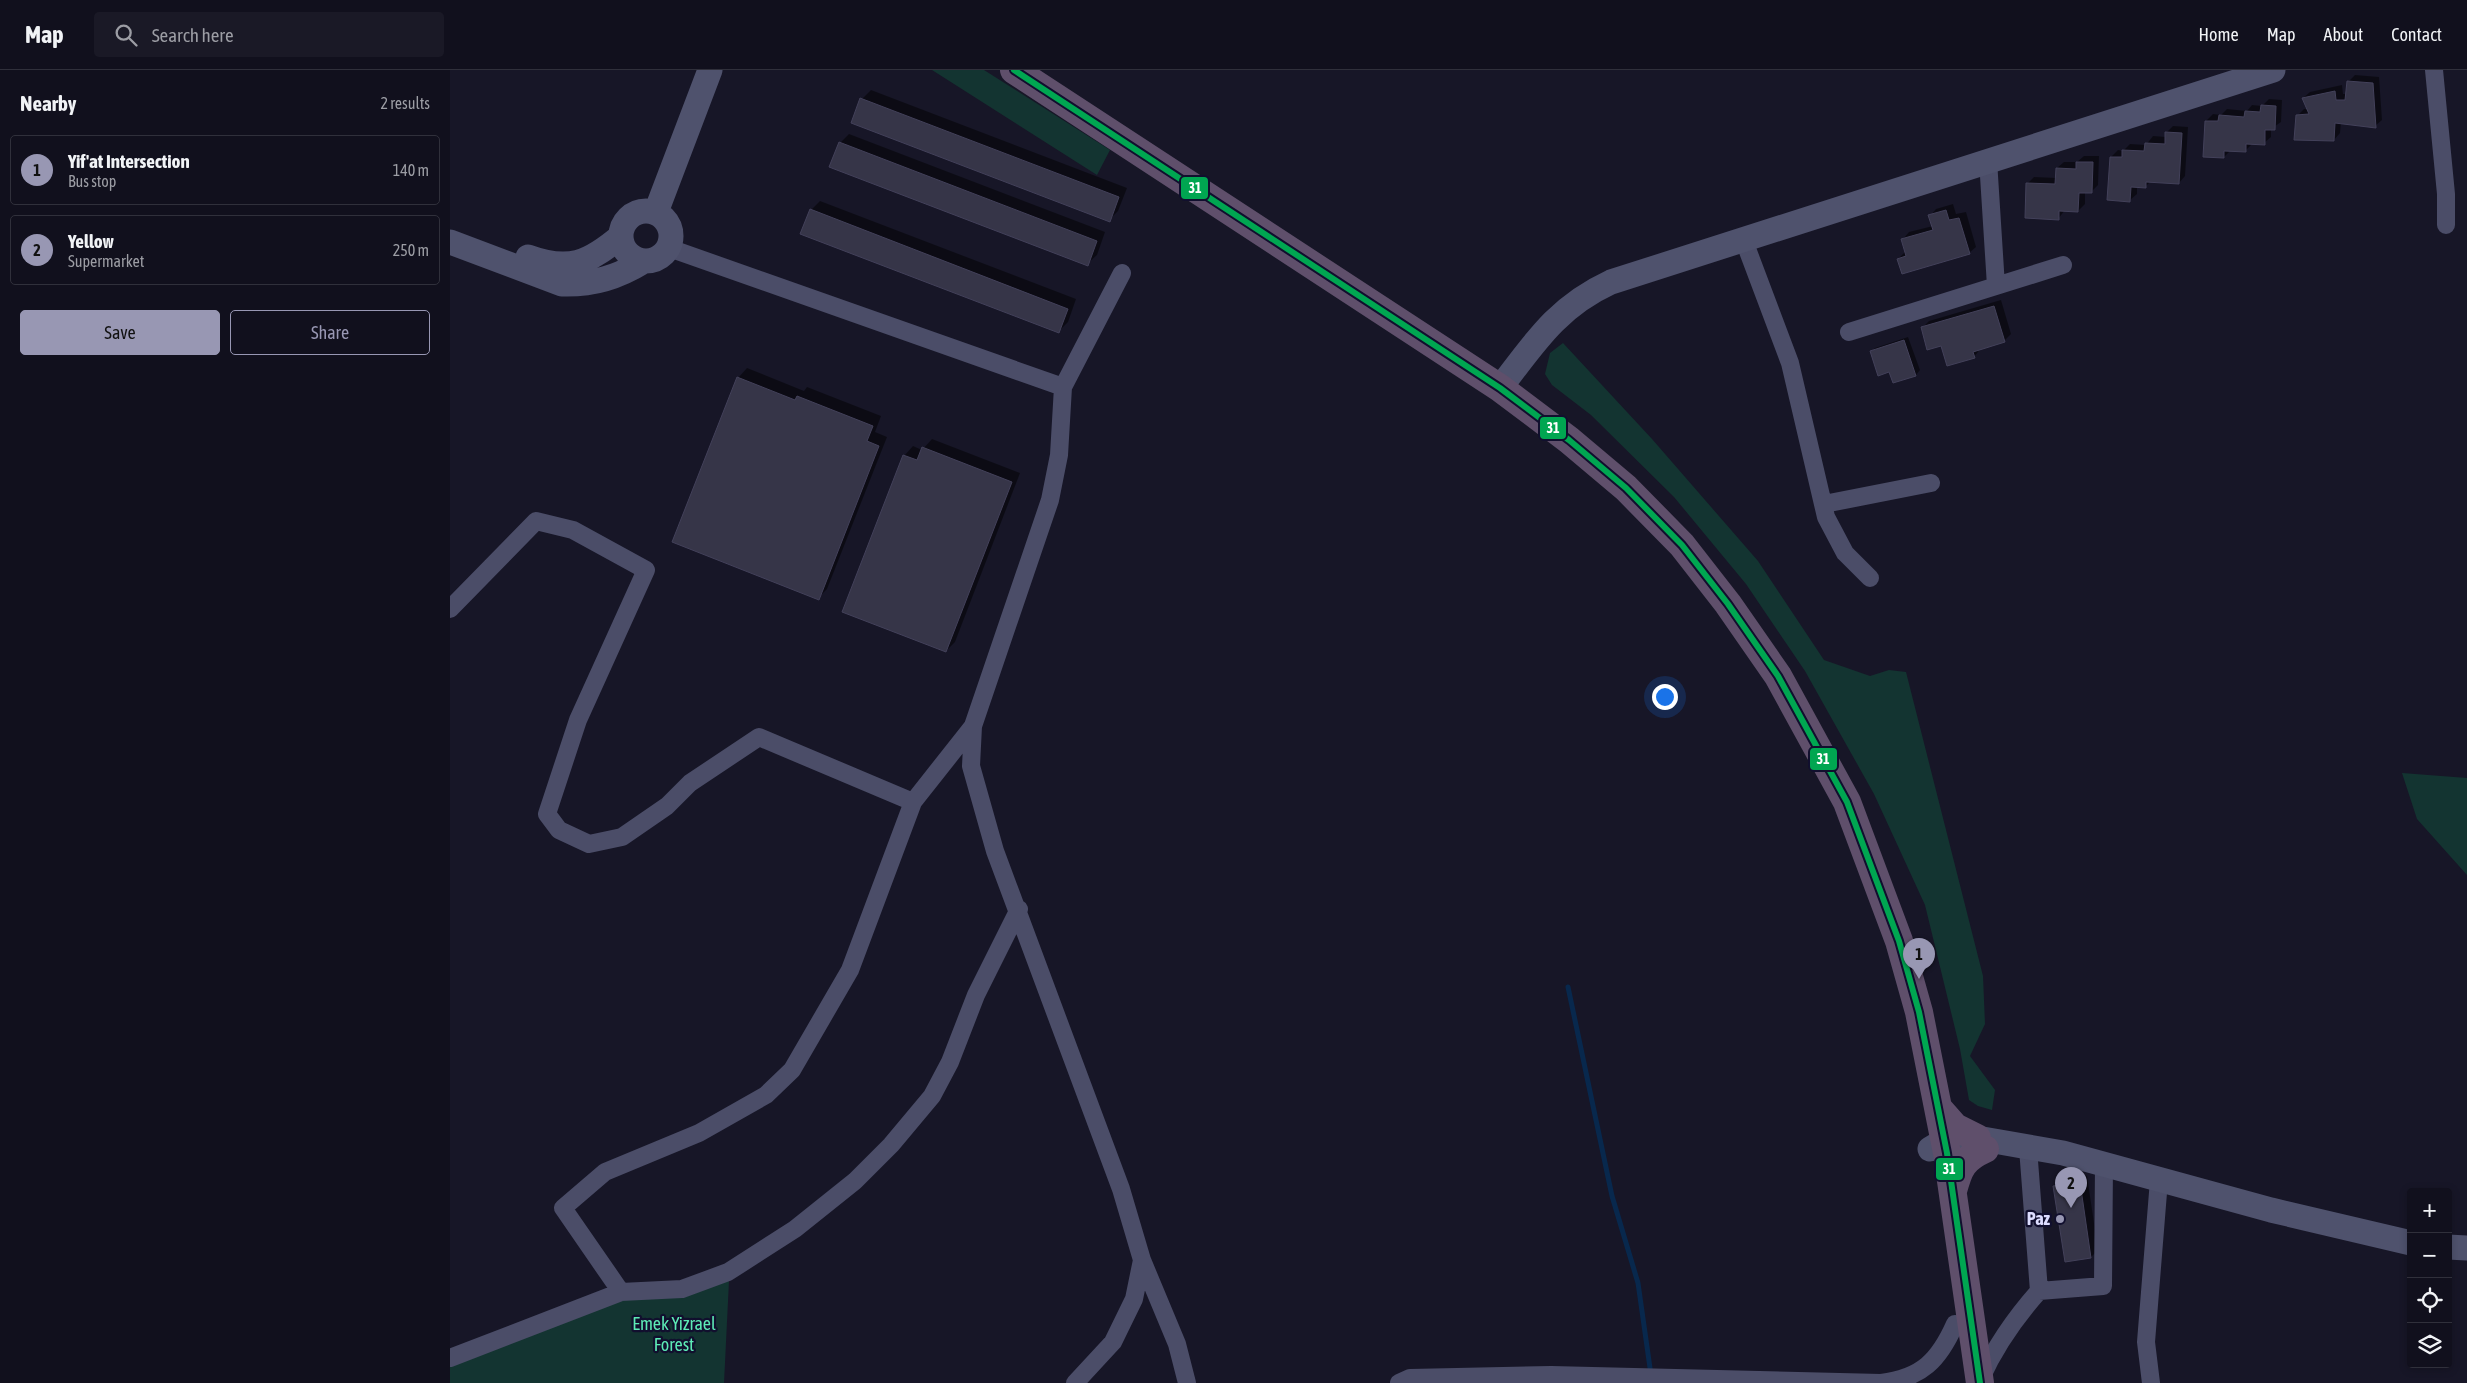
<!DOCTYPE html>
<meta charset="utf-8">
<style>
:root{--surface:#11101d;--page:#1a1926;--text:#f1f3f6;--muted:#9c9da4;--line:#30303b;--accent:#9897b3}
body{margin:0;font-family:"Asap Condensed",sans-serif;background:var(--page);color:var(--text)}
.controls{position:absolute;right:15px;bottom:15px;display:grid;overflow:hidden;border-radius:5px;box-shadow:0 2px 8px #0003}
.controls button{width:45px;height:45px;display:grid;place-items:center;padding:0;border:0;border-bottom:1px solid var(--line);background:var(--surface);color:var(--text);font:25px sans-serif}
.you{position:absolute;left:1214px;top:626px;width:18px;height:18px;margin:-12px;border:4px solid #fff;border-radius:50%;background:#1a73e8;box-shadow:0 0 0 8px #1a73e833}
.badge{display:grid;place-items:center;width:32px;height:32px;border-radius:50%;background:var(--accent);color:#111;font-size:16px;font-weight:700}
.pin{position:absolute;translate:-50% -41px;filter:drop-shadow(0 1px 2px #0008)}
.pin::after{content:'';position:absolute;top:26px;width:18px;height:15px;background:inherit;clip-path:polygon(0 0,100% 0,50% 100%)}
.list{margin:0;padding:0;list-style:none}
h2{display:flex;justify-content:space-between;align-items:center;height:65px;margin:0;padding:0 20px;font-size:21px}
h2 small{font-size:16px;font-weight:400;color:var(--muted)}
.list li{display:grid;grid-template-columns:32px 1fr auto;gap:15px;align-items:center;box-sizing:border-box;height:70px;margin:0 10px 10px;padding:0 10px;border:1px solid var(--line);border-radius:5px}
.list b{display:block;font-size:19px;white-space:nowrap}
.list p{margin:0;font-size:16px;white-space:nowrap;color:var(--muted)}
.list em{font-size:16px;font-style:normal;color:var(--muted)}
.actions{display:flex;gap:10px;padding:15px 20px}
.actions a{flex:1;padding:11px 0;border:1px solid var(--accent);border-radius:5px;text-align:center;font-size:18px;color:var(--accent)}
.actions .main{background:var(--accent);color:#111}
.icon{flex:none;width:28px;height:28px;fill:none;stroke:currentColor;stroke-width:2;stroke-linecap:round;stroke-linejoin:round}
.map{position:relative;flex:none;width:2017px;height:1313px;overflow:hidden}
header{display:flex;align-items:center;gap:30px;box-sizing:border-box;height:70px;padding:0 25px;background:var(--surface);border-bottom:1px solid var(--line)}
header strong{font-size:24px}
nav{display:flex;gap:28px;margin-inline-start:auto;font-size:18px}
.search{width:350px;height:45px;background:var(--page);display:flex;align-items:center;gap:12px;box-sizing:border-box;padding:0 18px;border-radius:5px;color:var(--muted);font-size:19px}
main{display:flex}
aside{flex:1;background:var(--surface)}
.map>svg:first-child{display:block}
.green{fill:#133431}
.shadow{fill:#0007}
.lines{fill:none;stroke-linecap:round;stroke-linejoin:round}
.stream{stroke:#08284d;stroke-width:5}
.building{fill:#363548;stroke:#43415a}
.street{stroke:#4b4d68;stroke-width:18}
.secondary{stroke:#4f526d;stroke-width:25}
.highway{stroke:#5f4f6b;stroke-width:28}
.bus-1-casing{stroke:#110f2e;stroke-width:10}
.bus-1{stroke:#00a651;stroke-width:6}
.poi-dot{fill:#9897b3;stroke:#110f2e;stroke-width:2}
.labels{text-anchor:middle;stroke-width:4.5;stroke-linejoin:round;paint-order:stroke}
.poi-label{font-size:18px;font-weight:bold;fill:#ddf;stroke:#110f2e;text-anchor:end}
.park-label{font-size:18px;fill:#5debb6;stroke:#110f2e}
.line-badge{stroke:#110f2e;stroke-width:2}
.badge-label{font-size:14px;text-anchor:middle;font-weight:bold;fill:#fff}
</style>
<header>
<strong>Map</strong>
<div class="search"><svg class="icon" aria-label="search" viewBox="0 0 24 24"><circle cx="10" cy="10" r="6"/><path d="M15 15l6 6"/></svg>Search here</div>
<nav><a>Home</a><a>Map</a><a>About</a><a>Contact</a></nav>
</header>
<main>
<aside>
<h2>Nearby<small>2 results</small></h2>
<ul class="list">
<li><span class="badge">1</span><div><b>Yif'at Intersection</b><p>Bus stop</p></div><em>140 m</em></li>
<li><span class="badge">2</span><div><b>Yellow</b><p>Supermarket</p></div><em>250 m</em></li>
</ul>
<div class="actions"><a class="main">Save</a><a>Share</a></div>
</aside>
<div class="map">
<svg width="2017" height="1313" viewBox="0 0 2017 1313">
<rect width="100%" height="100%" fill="#171627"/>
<!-- green -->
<path class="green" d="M 482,0 L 534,0 L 660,80 L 647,105 Z
M 1113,273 L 1202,369 L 1308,491 L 1374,590 L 1420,606 L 1439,600 L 1456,602 L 1533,906 L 1535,954 L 1520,986 L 1545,1020 L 1542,1040 L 1528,1036 L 1519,1030 L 1510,979 L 1475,835 L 1424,724 L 1355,601 L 1296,514 L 1224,427 L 1141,345 L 1102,315 L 1095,304 L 1100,283 Z
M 1952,703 L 2017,708 L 2017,805 L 1967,749 Z
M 279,1211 L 274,1313 L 0,1313 L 0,1280 L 174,1228 Z"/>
<!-- shadow -->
<path class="shadow" d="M 1905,5 L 1929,7 L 1932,50 L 1925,56 L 1891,52 L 1890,63 L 1884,70 L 1847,46 L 1854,39 L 1858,39 L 1853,28 L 1860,22 L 1892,15 L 1893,24 L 1897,24 L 1898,12 Z
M 421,20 L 677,118 L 668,141 L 659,150 L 412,29 Z
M 1819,29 L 1832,30 L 1831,52 L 1821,59 L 1821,67 L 1814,73 L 1802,74 L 1795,81 L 1781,80 L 1774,87 L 1756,51 L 1763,44 L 1771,45 L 1777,39 L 1797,41 L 1802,35 L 1812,36 Z
M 1723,56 L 1738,57 L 1735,106 L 1729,113 L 1701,111 L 1695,117 L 1687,116 L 1687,124 L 1680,130 L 1661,87 L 1668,80 L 1673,81 L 1680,74 L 1696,75 L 1703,66 L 1716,67 L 1716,63 Z
M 399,64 L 655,162 L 647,185 L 637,194 L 390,73 Z
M 1634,86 L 1649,86 L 1648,115 L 1641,122 L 1635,122 L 1635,134 L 1628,141 L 1615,140 L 1608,149 L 1577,114 L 1584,107 L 1607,108 L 1607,98 L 1614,92 L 1627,92 Z
M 370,131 L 626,229 L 618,252 L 608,262 L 361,140 Z
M 1503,134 L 1506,144 L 1516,142 L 1526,177 L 1519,183 L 1448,189 L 1455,182 L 1453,169 L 1459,162 L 1483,156 L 1480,146 L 1486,139 Z
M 1551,230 L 1561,264 L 1554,271 L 1531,278 L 1524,287 L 1492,275 L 1472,258 L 1479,251 Z
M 1458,267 L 1470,300 L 1466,305 L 1444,312 L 1440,300 L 1421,282 L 1425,278 Z
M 297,298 L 354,321 L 357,317 L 431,346 L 425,362 L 437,367 L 377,519 L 368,528 L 288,308 Z
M 482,369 L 570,403 L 505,572 L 496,581 L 454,386 L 463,376 L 472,380 Z
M 1637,1106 L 1648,1180 L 1641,1187 L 1605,1116 L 1611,1109 Z"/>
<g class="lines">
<!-- stream -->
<path class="stream" d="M 1118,917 L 1162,1126 L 1188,1213 L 1201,1305"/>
</g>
<!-- building -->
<path class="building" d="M 1897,11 L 1923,13 L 1926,58 L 1885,53 L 1884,71 L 1844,70 L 1846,45 L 1859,44 L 1852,28 L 1885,21 L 1886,30 L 1895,30 Z
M 410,28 L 669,127 L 660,152 L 401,53 Z
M 1811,35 L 1826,36 L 1825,60 L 1815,60 L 1815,75 L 1796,74 L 1796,82 L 1774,81 L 1774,88 L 1753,87 L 1755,51 L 1768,51 L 1769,45 L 1794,47 L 1795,41 L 1810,42 Z
M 1715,62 L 1732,63 L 1729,114 L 1696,112 L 1696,118 L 1681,117 L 1680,132 L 1657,130 L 1660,87 L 1672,87 L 1672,80 L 1694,81 L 1695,73 L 1715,74 Z
M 389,72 L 647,171 L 638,196 L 379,97 Z
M 1626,92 L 1643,92 L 1642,123 L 1629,123 L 1628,142 L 1609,141 L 1609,150 L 1575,148 L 1576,113 L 1605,114 L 1606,98 L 1626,99 Z
M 360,139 L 618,239 L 609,263 L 350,164 Z
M 1496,140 L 1499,150 L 1509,148 L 1520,184 L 1452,204 L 1447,189 L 1456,186 L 1451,169 L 1483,160 L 1478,145 Z
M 1544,236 L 1555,272 L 1523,282 L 1525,288 L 1497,296 L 1491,276 L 1477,280 L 1471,257 Z
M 1454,270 L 1466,306 L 1443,313 L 1439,302 L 1428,306 L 1420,281 Z
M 287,307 L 345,330 L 347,326 L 423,356 L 417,371 L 429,376 L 369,530 L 222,472 Z
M 472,377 L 562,412 L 496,582 L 392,542 L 453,385 L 467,390 Z
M 1630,1112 L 1641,1188 L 1615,1192 L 1603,1116 Z"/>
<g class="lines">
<!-- street -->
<path class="street" d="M 1984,0 L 1996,124 L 1996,155
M 1538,90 L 1546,216
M 1293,168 L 1340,293 L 1376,447 L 1395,483 L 1420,508
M 219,178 L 613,317 L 609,385 L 600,430 L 523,656 L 521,696 L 545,781 L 671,1119 L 692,1190 L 684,1229 L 663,1272 L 625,1313
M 1399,262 L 1613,195
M 613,317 L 672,203
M 1374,434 L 1481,413
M 0,539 L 86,451 L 123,460 L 196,500 L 128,650 L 97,744 L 109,760 L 139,774 L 172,767 L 217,736 L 240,713 L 309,667 L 463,732
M 692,1190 L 727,1274 L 737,1313
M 1589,1221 L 1653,1216 L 1654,1094
M 171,1222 L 113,1138 L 155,1102 L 249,1063 L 316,1025 L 342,1000 L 400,900 L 463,732 L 523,656
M 0,1288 L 171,1222 L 232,1219 L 278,1202 L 345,1159 L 405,1111 L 441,1075 L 482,1026 L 500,992 L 526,925 L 569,839
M 1531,1308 C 1546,1275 1565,1248 1589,1221 L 1578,1078
M 949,1313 L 960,1308 L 1101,1305 L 1431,1313 C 1472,1308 1489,1290 1505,1254
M 1701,1313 L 1696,1272 L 1709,1110"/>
<!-- secondary -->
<path class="secondary" d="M171 166a25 25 0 1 1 50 0a25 25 0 1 1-50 0Z
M 206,142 L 260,0
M 0,172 L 112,214 C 143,215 168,207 194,191
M 78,187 C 119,202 139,193 171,166
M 1050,318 C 1085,272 1107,237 1161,212 L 1823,0
M 1480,1079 L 1495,1070 L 1527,1068 L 1613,1083 L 1821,1140 L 1961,1173
M 1998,1177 L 2017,1178"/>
<!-- highway -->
<path class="highway" d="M 564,0 L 1050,318 L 1119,370 L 1176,418 L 1232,475 L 1278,534 L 1328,606 L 1397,732 L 1449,871 L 1469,942 L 1497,1083 L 1530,1313
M 1490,1040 L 1505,1057 L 1527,1068
M 1503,1121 C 1509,1098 1513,1089 1535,1079"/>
<defs>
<path id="bus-1" d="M 564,0 L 1050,318 L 1119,370 L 1176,418 L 1232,475 L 1278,534 L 1328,606 L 1397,732 L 1449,871 L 1469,942 L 1497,1083 L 1530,1313"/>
</defs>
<!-- bus-1 casing -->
<use href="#bus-1" class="bus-1-casing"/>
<!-- bus-1 -->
<use href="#bus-1" class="bus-1"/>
</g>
<!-- markers -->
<circle class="poi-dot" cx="1610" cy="1149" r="5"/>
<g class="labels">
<!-- poi labels -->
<g class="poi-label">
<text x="1600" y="1155">Paz</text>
</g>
<!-- park labels -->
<g class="park-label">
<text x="224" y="1260">Emek Yizrael<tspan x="224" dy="21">Forest</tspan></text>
</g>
</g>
<g class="line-badge">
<rect x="730" y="106" width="29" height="24" rx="5" fill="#00a651"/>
<rect x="1089" y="346" width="28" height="24" rx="5" fill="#00a651"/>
<rect x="1359" y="677" width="29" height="24" rx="5" fill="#00a651"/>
<rect x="1485" y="1087" width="29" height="24" rx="5" fill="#00a651"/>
</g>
<g class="badge-label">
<text x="745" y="123">31</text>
<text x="1103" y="363">31</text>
<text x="1373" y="694">31</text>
<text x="1499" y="1104">31</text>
</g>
</svg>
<div class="controls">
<button>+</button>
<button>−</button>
<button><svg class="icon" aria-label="locate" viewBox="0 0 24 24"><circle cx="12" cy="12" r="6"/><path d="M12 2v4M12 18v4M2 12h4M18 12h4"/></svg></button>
<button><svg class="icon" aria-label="layers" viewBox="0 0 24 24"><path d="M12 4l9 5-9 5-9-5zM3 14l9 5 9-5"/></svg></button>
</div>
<div class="you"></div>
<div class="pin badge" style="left:1469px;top:909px">1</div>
<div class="pin badge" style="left:1621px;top:1138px">2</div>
</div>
</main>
